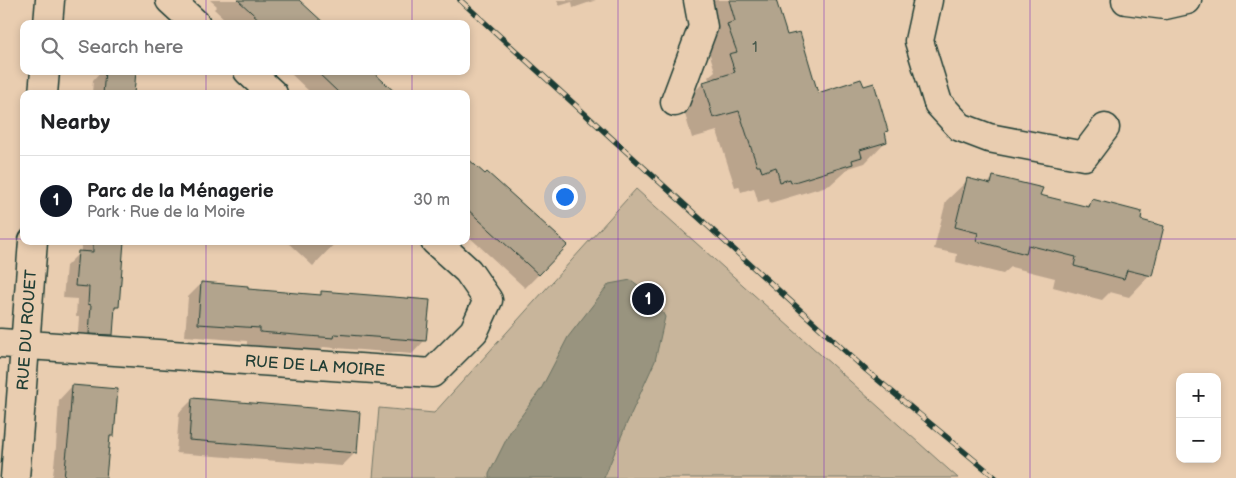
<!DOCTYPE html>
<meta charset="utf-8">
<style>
:root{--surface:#fff;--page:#f2f2f2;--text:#202124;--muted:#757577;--line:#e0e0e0;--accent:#111827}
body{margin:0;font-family:"Balsamiq Sans",sans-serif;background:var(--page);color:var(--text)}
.controls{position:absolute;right:15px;bottom:15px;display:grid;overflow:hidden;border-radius:10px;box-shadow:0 2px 8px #0003}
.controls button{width:45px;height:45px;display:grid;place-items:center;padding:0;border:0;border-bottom:1px solid var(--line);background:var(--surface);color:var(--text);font:25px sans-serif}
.you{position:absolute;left:564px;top:196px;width:18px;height:18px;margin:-12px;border:4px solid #fff;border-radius:50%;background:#1a73e8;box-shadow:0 0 0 8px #1a73e833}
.badge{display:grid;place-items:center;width:32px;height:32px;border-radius:50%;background:var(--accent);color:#fff;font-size:16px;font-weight:700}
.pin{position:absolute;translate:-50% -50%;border:2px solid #fff;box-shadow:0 1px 5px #0006}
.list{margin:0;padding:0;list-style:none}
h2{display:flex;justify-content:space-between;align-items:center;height:65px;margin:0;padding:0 20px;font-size:21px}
h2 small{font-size:16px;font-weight:400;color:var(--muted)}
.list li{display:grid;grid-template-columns:32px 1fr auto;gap:15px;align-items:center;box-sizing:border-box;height:90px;padding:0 20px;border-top:1px solid var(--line)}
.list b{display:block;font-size:19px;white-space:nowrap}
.list p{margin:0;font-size:16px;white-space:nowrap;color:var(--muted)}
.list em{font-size:16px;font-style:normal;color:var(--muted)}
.icon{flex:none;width:28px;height:28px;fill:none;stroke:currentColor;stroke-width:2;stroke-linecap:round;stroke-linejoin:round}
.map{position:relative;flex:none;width:1236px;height:478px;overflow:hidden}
.search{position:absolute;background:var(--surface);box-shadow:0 2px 8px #0003;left:20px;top:20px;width:450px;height:55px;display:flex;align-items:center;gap:12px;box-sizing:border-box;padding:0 18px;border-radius:10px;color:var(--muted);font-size:19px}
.panel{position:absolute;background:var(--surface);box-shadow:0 2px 8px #0003;left:20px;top:90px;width:450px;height:155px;border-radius:10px}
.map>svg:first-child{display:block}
.green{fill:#c8b59b;stroke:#747968}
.water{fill:#99947f;stroke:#687161}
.shadow{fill:#0003}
.building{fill:#b2a48d;stroke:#1f3d34}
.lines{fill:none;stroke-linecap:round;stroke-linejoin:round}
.minor-casing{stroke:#1f3d34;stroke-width:31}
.minor{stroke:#e9cdb0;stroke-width:28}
.rail-casing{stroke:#1f3d34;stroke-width:5.5}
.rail{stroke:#e9cdb0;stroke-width:4;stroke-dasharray:11;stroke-linecap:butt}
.grid{fill:none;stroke:#7b2cbf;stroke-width:1;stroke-opacity:0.55}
.labels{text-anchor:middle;stroke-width:5;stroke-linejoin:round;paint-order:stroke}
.number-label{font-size:14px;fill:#44574a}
.street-label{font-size:16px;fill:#1f3d34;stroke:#e9cdb0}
</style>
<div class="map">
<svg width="1236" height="478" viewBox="0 0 1236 478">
<rect width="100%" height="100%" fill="#e9cdb0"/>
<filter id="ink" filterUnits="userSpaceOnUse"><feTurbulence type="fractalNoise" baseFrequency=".02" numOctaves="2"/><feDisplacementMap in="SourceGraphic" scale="10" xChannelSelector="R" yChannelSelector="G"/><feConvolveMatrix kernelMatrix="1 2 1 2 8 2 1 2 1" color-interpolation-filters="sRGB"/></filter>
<g filter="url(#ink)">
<!-- green -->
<path class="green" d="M 636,189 L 958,478 L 373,478 L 379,408 L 434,413 Z"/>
<!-- water -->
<path class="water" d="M 631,280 L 654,297 L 665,317 L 655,361 L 626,425 L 604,478 L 489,478 L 489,474 L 511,430 L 541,389 L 568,337 L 609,284 Z"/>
<!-- shadow -->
<path class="shadow" d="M 210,0 L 297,0 L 323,24 L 230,24 L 214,9 L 217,6 Z
M 557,0 L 596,0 L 573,8 L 572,2 L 559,6 Z
M 702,0 L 775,0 L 787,37 L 817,94 L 887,130 L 884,133 L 886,141 L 865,163 L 849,168 L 830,185 L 770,203 L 769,199 L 758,202 L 754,188 L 741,192 L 739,186 L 735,187 L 717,131 L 692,138 L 682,104 L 703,83 L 710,81 L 708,77 L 715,71 L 707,46 L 713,40 Z
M 101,71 L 135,71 L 133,94 L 92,94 L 93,80 Z
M 288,71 L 370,71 L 395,94 L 312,94 Z
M 466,159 L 539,274 L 525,288 L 466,234 Z
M 993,178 L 1039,196 L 1085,208 L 1092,201 L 1139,220 L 1150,275 L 1129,297 L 1110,292 L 1102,300 L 1053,287 L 1055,278 L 1011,267 L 1003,274 L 956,262 L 957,254 L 934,249 L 946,201 L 968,180 L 987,184 Z
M 81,241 L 123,241 L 118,306 L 114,310 L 112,335 L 99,348 L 77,346 L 79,317 L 76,317 L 77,299 L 63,298 L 66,266 L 79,253 L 81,253 Z
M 286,241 L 337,241 L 313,266 Z
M 201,284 L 246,290 L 319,296 L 322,293 L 425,340 L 412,354 L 323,347 L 320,351 L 247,345 L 247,341 L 185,336 L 188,297 Z
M 72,386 L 113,435 L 108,440 L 105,478 L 50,478 L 53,475 L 56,447 L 59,400 Z
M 192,400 L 356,452 L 342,466 L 176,453 L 179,413 Z"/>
<!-- building -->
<path class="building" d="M 238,0 L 299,0 L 325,24 L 264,24 Z
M 729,0 L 776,0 L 787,35 L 800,32 L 818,93 L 861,79 L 864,86 L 874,83 L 888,131 L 885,132 L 887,142 L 860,150 L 862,157 L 852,160 L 853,164 L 791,183 L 790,179 L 780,182 L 776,167 L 762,172 L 760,166 L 757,166 L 739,111 L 713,118 L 703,82 L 735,72 L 729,54 L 737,52 L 727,24 L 735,21 Z
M 105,71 L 136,71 L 134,94 L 103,94 Z
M 316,71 L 372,71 L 397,94 L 340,94 Z
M 466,157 L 485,174 L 487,172 L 568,245 L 539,275 L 466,208 Z
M 993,176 L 1043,188 L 1040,195 L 1089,207 L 1092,199 L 1142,212 L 1141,220 L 1164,226 L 1152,276 L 1127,270 L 1124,279 L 1074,266 L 1076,257 L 1028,245 L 1026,254 L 976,241 L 978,233 L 955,227 L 967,178 L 991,184 Z
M 93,241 L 124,241 L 119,307 L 115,307 L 113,335 L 89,334 L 91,305 L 88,304 L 89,287 L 75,286 L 78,251 L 93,252 Z
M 201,282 L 248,286 L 248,289 L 321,295 L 321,291 L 430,300 L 426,341 L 335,334 L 334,338 L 308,336 L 260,332 L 260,328 L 198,324 Z
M 72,385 L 118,389 L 114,436 L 110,436 L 106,478 L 64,478 L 69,432 Z
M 192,398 L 360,412 L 357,453 L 189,440 Z"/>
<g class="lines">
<defs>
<path id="minor" d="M 170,0 L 196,24
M 928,0 L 919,41 L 938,103 L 960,127 L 989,138 L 1084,156 L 1105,128
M 1126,0 L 1165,5 L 1187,0
M 48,24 L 50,0
M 248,71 L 273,94
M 43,94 L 45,71
M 675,102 L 703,27 L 698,0
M 0,343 L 432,373 L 474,331 L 488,300 L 468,271 L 435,241
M 15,478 L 33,241"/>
</defs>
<!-- minor casing -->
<use href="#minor" class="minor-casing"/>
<!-- minor -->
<use href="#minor" class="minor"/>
<defs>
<path id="rail" d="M 460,0 L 866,370 L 996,478"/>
</defs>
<!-- rail casing -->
<use href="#rail" class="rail-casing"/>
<!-- rail -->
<use href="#rail" class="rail"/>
</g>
</g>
<!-- grid -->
<path class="grid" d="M 206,0 L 206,24M 412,0 L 412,24M 618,0 L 618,478M 824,0 L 824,478M 1030,0 L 1030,478M 206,71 L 206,94M 412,71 L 412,94M 0,239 L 24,239M 466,239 L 1236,239M 206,241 L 206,478M 412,241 L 412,478"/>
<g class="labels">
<!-- number labels -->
<g class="number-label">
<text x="755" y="52">1</text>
</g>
<!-- street labels -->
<g class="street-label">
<text transform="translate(26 330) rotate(-86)" y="6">RUE DU ROUET</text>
<text transform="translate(315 365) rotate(4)" y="6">RUE DE LA MOIRE</text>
</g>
</g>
</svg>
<div class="controls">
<button>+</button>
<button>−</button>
</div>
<div class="you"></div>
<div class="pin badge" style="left:648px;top:299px">1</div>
<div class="search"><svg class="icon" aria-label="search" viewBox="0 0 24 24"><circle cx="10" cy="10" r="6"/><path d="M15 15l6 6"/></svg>Search here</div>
<section class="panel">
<h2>Nearby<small></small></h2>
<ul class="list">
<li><span class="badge">1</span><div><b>Parc de la Ménagerie</b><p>Park · Rue de la Moire</p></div><em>30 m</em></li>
</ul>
</section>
</div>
